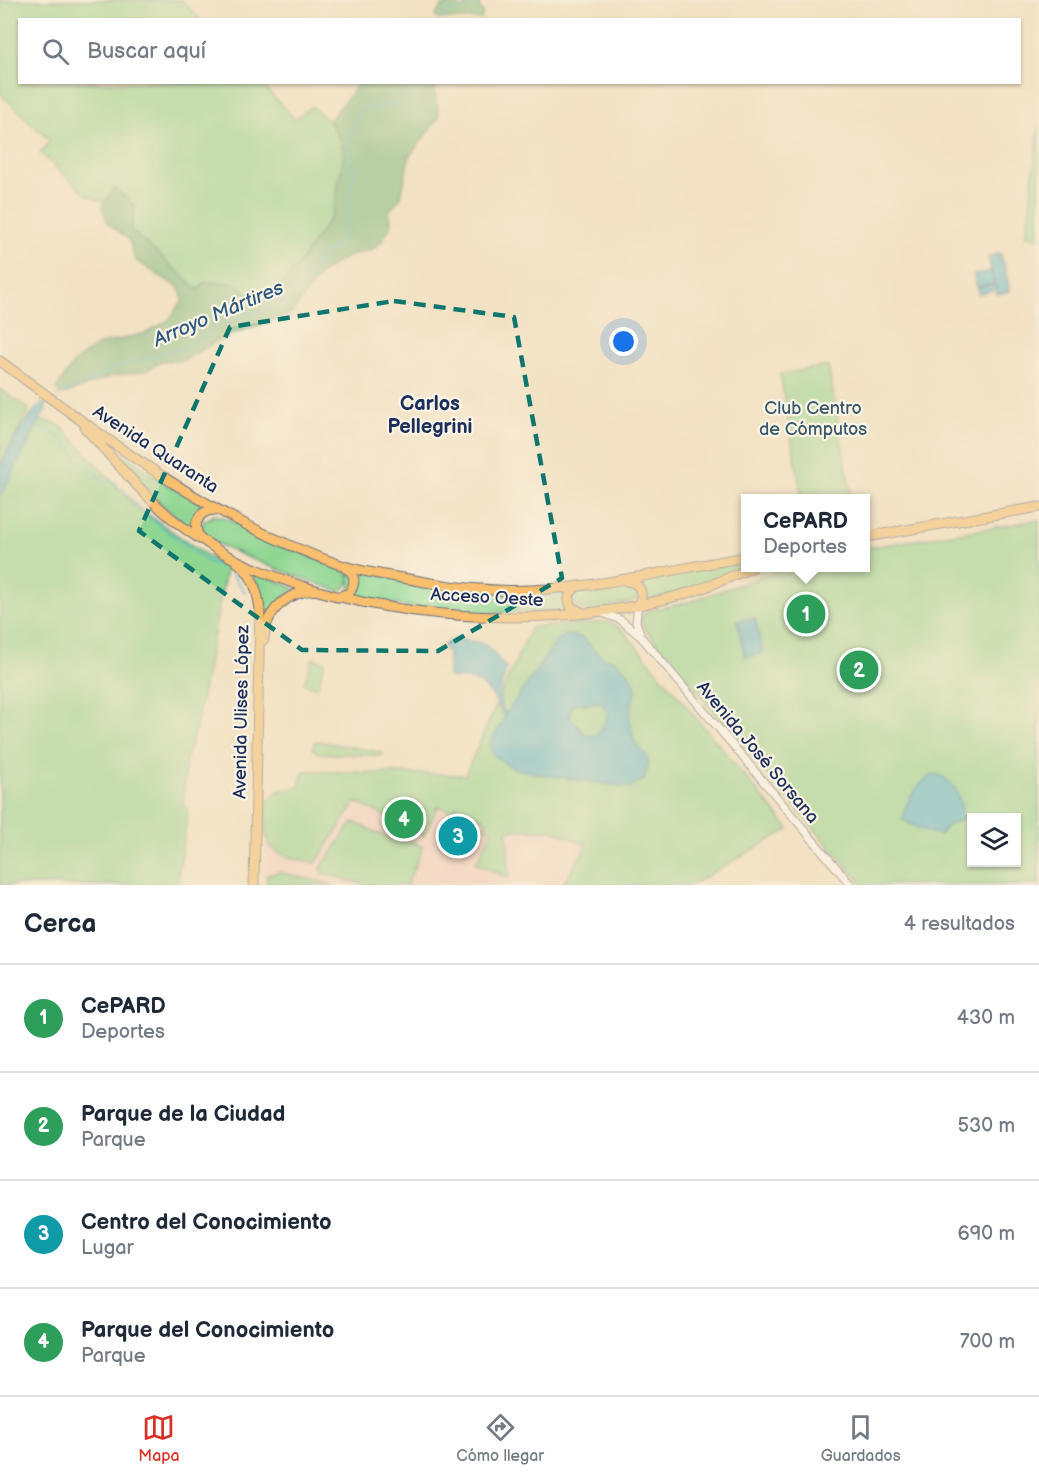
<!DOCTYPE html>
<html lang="es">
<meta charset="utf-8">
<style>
:root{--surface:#fff;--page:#f2f2f3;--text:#1f2937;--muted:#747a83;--line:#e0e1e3;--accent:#d93025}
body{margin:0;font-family:"Balsamiq Sans",sans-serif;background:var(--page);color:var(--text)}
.controls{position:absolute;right:18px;bottom:18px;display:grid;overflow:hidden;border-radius:0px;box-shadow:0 2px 4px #0004}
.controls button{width:54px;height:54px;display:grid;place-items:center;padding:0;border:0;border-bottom:2px solid var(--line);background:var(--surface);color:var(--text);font:30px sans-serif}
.you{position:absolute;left:624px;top:342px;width:21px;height:21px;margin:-15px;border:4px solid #fff;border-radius:50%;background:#1a73e8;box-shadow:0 0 0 9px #1a73e833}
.badge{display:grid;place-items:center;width:39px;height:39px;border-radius:50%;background:var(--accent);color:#fff;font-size:20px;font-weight:700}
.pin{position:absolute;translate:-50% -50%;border:3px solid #fff;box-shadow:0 2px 6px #0006}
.popup{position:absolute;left:741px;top:494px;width:129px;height:78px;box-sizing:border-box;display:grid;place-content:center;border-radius:0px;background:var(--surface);filter:drop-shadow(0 2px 4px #0005);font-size:20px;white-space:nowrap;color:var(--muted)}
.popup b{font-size:22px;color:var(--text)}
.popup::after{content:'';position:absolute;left:50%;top:100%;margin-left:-12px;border:12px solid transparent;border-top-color:var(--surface)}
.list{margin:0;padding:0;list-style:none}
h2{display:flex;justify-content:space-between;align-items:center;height:78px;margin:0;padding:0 24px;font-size:26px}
h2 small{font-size:20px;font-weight:400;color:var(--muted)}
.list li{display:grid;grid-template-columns:39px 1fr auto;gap:18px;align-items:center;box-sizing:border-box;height:108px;padding:0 24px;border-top:2px solid var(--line)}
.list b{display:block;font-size:22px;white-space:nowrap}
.list p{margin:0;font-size:20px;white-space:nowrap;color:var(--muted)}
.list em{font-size:20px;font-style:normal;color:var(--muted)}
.icon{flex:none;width:33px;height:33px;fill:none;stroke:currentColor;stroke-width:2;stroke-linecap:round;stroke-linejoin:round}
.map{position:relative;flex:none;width:1039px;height:885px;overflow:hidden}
.search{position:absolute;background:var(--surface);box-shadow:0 2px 4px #0004;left:18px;right:18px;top:18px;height:66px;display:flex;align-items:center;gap:15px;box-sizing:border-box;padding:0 21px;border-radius:0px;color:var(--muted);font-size:22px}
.sheet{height:510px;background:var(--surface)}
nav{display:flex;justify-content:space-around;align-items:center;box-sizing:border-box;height:84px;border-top:2px solid var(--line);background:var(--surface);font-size:16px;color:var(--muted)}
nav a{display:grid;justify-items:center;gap:3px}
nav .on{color:var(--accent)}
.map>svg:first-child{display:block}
.built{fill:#f7d1c9}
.green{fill:#8ed691;stroke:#548278;stroke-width:1.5;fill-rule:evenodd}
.forest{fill:#72b77b;stroke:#46736c;stroke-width:1.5}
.water{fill:#51b5cf;stroke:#367296;stroke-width:1.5;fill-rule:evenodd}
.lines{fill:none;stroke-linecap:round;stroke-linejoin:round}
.stream{stroke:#51b5cf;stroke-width:1.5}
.tertiary-casing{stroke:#676d81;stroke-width:9}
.primary-casing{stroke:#676d81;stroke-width:11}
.trunk-casing{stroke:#676d81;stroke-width:11}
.tertiary{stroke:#fff;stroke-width:7}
.primary{stroke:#f9bf6d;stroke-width:9}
.trunk{stroke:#f9bf6d;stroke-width:9}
.marked{fill:none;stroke:#0f766e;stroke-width:4.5;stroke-dasharray:12 8;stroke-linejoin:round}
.labels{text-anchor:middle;stroke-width:4.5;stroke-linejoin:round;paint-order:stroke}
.park-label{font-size:18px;fill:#38596b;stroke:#fcf5e5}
.street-label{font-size:18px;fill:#1b2f5e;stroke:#fcf5e5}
.water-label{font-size:20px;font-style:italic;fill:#2b5780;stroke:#fcf5e5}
.neighbourhood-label{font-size:20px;font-weight:bold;fill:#1b2f5e;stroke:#fcf5e5}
</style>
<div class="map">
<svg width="1039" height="885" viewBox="0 0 1039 885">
<rect width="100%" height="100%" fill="#fcf5e5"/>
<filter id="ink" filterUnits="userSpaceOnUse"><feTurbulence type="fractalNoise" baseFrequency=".0167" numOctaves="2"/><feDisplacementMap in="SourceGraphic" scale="12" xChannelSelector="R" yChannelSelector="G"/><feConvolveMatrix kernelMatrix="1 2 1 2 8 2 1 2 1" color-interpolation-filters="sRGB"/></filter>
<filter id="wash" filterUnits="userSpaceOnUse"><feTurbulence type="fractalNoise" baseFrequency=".008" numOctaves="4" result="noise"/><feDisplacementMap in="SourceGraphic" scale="24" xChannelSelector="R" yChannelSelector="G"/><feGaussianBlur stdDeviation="1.35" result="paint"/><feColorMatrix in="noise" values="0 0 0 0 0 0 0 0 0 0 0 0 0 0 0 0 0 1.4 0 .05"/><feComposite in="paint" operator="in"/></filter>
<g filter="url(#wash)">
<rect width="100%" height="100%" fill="#f3e1c3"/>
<!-- built -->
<path class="built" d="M 304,771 L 465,775 L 658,885 L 264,885 L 267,801 L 278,791 L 298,787 Z"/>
<!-- green -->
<path class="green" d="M 0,0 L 181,0 L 200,19 L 20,20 L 20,82 L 260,83 L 295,119 L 312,106 L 329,121 L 341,140 L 344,154 L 333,214 L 298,265 L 275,292 L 250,294 L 232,283 L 198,290 L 131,230 L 135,205 L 115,189 L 104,202 L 87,195 L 40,153 L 50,141 L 0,93 Z
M 1039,123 L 1039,238 L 1026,236 Z
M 828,366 L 852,498 L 802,498 L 780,374 Z
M 0,389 L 29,409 L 0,467 Z
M 39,421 L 52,422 L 62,427 L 133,504 L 226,569 L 197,723 L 186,760 L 183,802 L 188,811 L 177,885 L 0,885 L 0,493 Z
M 99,437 L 163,482 L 209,508 L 193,529 L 166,508 Z
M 214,515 L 223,517 L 343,570 L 350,578 C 349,585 345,589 338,591 C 317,583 216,549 206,535 C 203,531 203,526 203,522 Z
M 1039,520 L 1039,885 L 863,885 L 716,715 L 642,625 L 641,618 L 646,611 L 689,602 L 786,568 L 866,568 L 866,548 ZM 972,818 L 1016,818 L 1016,862 L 972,862 Z
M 746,560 L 746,566 L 684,592 L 641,601 C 644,593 646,585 637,581 Z
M 349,568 L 450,588 L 571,590 L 575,612 L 465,613 L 418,608 L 347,596 L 351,593 Z
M 251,570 L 296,589 L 280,600 L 263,634 L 262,596 Z
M 630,583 L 638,592 L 637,598 L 634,601 C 622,603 595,611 585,610 C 571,608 572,596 579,589 Z
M 610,622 L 623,630 L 789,829 L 691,885 L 566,885 L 564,883 L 587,845 L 552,830 L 507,830 L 509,877 L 506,877 L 476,863 L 492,831 L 485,827 L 487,821 L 456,806 L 452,812 L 438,806 L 424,836 L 356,802 L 316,863 C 299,859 268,857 266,834 C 264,824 267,812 267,801 L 278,791 L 298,787 L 304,771 L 465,775 L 531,627 Z
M 313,658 L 325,662 L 317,688 L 304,683 Z
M 318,741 L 381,752 L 383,754 L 381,756 L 318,753 L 313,749 L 314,742 Z
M 353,822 L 388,838 L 401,836 L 423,847 L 407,884 L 409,885 L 366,885 L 323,873 L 321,868 Z
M 279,872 L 333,885 L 267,885 L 267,875 Z"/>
<!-- forest -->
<path class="forest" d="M 468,0 L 481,0 L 479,6 L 483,13 L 482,19 L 437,19 L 435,16 L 442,6 L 452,4 L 464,8 Z
M 360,82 L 438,83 L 435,89 L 439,117 L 409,157 L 401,197 L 389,211 L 392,224 L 382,241 L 375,248 L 345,258 L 321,273 L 292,313 L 224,337 L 182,361 L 162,361 L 146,371 L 113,376 L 62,395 L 56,389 L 75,361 L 98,345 L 146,333 L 169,320 L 183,300 L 179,288 L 135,260 L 129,240 L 108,223 L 102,207 L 104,202 L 115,189 L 135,206 L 131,230 L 198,290 L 205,282 L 232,283 L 250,294 L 275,292 L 298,265 L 333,214 L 344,154 L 341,140 L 329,121 Z"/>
<!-- water -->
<path class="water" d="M 1000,253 L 1002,258 L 1000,259 L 1004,264 L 1010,291 L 997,294 L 996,289 L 978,294 L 977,288 L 994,284 L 997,289 L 993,278 L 994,283 L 977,287 L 973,275 L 990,271 L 993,277 L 988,257 Z
M 46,402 L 46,409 L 0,497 C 0,489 0,480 0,473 C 2,457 31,407 46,402 Z
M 755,618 L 763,653 L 745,657 L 737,621 Z
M 565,635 L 581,637 L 604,659 L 614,659 C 621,666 631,673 635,684 C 639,695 631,699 630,710 C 629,716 631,727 632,733 C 636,757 656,744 644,780 L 636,783 L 631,788 L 540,774 L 512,768 L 494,755 L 489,746 L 505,717 C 494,700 492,687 471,680 C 463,677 456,680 448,676 L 448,653 L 444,649 L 444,646 L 456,638 C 461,638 465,641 470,641 C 492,641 492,655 507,668 C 502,683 494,701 506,714 L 556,642 ZM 578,702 L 584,704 L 601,702 C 612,715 605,726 595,736 L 586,735 L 570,718 L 571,706 Z
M 933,774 C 955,777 962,801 963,820 C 952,822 946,825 940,835 L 920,829 L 902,819 C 907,799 916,786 933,774 Z"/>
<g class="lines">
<!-- stream -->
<path class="stream" d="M 443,20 L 445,13 L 472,5 L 479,0
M 56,397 L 115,368 L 184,347 L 202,338 L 226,320 L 284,304 L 294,297 L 322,257 L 341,241 L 345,231 L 350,206 L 349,195 L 354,174 L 347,145 L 354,121 L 362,110 L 398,103 L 411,93 L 422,88 L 427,82
M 35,429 L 42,427 L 64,441 L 71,448 L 77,459 L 86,463 L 105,482 L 115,481 L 119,488 L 124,490 L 139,509 L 150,518 L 207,561 L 213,564 L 226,566 L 245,592"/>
</g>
</g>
<g filter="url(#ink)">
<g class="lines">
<defs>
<path id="tertiary" d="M 638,604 L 636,622 L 640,633
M 600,612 L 621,620 L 642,638 L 851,885"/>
<path id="primary" d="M 237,562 C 253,573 258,592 260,610 L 254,885
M 264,640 C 265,610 288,592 315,590"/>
<path id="trunk" d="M 0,361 C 106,439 212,521 338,564 C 360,572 385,575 409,579 C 449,587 490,592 531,590 C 604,587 674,569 746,557
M 85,428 C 122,468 154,510 200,539
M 219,511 C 202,507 191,521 199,537 C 225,558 262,572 293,583 C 410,623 565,629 684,594 C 707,588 729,577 752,568
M 866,537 L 1039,507
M 626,581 C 639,582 645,593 638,604
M 577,587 C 569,591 567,599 571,607 L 581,612
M 337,597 L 349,593 C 356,584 356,573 345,568"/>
</defs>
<!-- tertiary casing -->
<use href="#tertiary" class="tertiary-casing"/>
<!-- primary casing -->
<use href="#primary" class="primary-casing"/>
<!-- trunk casing -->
<use href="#trunk" class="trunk-casing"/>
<!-- tertiary -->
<use href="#tertiary" class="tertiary"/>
<!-- primary -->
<use href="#primary" class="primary"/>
<!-- trunk -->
<use href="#trunk" class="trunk"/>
</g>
</g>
<!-- marked area -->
<path d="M0 0H1039V885H0ZM 394,301 L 514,317 L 562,578 L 438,651 L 302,650 L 139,531 L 230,327 Z" fill="#f3e1c3" fill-opacity=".55" fill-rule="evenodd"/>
<path class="marked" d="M 394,301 L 514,317 L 562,578 L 438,651 L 302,650 L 139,531 L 230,327 Z"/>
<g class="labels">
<!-- park labels -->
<g class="park-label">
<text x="813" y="414">Club Centro<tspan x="813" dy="21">de Cómputos</tspan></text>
</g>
<!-- street labels -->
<g class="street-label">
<text transform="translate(156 449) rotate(33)" y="6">Avenida Quaranta</text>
<text transform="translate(487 597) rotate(3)" y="6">Acceso Oeste</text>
<text transform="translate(241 712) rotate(-89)" y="6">Avenida Ulises López</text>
<text transform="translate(758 752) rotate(50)" y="6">Avenida José Sorsana</text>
</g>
<!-- water labels -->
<g class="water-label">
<text transform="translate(218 313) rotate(-23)" y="7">Arroyo Mártires</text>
</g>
<!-- neighbourhood labels -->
<g class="neighbourhood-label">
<text x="430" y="410">Carlos<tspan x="430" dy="23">Pellegrini</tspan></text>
</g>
</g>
</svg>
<div class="controls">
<button><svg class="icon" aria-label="layers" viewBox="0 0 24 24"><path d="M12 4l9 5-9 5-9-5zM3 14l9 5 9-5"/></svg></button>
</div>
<div class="you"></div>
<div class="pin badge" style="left:806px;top:614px;background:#2e9e5b">1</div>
<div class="popup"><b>CePARD</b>Deportes</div>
<div class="pin badge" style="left:859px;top:670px;background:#2e9e5b">2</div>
<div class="pin badge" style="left:458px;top:836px;background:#0f9aa8">3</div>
<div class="pin badge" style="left:404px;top:819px;background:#2e9e5b">4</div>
<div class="search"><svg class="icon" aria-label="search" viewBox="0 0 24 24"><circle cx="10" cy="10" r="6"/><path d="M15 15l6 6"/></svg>Buscar aquí</div>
</div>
<section class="sheet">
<h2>Cerca<small>4 resultados</small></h2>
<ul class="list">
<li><span class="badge" style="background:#2e9e5b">1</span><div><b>CePARD</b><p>Deportes</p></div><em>430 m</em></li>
<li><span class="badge" style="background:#2e9e5b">2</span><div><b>Parque de la Ciudad</b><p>Parque</p></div><em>530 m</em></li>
<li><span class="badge" style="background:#0f9aa8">3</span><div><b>Centro del Conocimiento</b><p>Lugar</p></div><em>690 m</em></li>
<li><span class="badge" style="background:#2e9e5b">4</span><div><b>Parque del Conocimiento</b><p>Parque</p></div><em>700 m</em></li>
</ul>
</section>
<nav>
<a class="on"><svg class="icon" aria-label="map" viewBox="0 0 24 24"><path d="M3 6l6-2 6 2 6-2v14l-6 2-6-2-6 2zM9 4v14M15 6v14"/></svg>Mapa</a>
<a><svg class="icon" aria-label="directions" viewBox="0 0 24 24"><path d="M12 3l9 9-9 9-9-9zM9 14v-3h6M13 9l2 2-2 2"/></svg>Cómo llegar</a>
<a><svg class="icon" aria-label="saved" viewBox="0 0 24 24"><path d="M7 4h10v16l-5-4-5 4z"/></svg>Guardados</a>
</nav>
